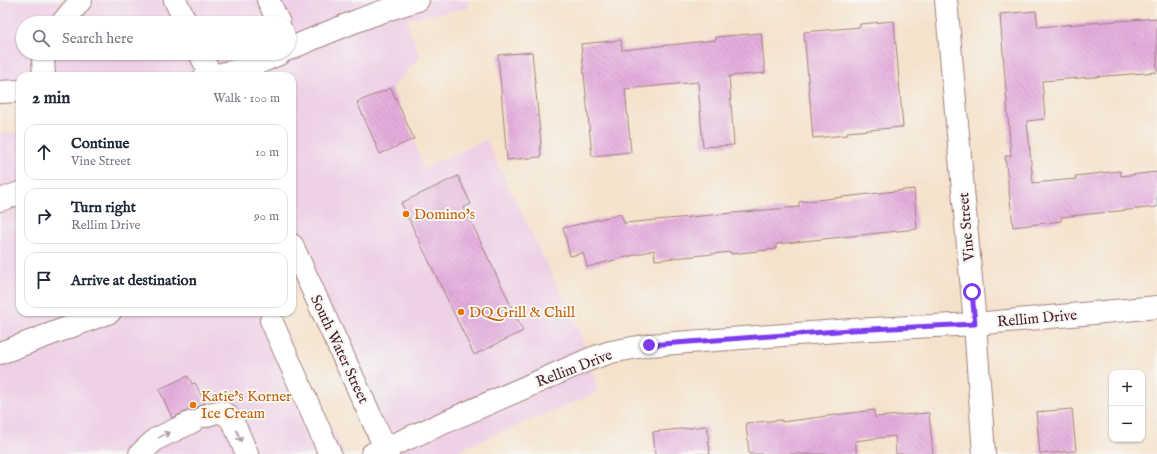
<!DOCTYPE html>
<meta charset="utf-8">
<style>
:root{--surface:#fff;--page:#f6f6f7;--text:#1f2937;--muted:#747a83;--line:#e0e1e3}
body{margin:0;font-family:"IM FELL English",serif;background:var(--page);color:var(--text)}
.controls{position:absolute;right:12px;bottom:12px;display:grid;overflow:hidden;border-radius:8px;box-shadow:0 1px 3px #0004}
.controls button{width:36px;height:36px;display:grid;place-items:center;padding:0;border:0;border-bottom:1px solid var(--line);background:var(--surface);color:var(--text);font:20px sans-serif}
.stop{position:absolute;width:12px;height:12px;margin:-9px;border:3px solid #7c3aed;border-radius:50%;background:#fff}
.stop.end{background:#7c3aed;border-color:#fff;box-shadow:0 1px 4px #0008}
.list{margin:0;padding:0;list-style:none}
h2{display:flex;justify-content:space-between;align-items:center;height:52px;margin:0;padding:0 16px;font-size:17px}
h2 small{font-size:13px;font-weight:400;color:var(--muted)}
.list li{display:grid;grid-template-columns:26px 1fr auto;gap:12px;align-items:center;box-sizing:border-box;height:56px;margin:0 8px 8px;padding:0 8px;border:1px solid var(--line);border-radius:12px}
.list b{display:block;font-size:15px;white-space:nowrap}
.list p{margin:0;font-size:13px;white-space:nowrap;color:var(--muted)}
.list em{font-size:13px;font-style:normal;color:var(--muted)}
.icon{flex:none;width:22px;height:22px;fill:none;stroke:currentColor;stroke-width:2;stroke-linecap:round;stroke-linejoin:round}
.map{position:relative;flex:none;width:1157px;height:454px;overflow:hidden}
.search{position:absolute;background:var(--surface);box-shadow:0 1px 3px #0004;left:16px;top:16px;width:280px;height:44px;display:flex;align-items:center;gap:10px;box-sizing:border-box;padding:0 14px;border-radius:22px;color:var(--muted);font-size:15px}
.panel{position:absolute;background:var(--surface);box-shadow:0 1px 3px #0004;left:16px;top:72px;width:280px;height:244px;border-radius:12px}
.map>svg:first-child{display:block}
.built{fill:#eed0e7;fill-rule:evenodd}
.building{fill:url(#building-back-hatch)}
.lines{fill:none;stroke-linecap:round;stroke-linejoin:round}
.minor-casing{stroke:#a0807c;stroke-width:24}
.major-casing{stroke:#a0807c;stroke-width:24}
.minor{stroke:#fff;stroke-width:22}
.major{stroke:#fff;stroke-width:22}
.oneway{stroke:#ae9aa0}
.route{stroke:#7c3aed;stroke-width:5}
.food-dot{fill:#e8710a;stroke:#f6f6f2;stroke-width:1.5}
.labels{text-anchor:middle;stroke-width:4;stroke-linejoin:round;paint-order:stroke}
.food-label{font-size:15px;fill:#c56008;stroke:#f6f6f2;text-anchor:start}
.street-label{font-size:15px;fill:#4a1f2b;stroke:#f6f6f2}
</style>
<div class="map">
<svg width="1157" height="454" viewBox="0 0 1157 454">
<defs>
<pattern id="building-back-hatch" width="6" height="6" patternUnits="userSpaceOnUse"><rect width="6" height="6" fill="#e5addd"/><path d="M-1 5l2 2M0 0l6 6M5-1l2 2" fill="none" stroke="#c694be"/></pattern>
</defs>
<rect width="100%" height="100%" fill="#f6f6f2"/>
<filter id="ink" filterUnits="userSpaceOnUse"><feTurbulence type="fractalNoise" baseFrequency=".025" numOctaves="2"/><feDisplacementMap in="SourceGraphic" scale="8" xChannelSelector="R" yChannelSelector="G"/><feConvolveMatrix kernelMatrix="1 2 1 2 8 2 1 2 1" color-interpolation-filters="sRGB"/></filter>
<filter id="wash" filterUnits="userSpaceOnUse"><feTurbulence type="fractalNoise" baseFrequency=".012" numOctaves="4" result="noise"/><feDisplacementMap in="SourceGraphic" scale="16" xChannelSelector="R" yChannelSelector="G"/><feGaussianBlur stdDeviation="0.9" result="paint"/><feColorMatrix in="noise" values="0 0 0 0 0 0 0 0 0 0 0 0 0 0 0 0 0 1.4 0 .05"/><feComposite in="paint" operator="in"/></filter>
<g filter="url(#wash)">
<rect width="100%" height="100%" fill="#f5e2cc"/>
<!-- built -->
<path class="built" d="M 0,0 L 468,0 L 468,8 L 406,19 L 420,57 L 391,88 L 414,139 L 423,169 L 486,140 L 581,335 L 598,392 L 449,454 L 388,454 L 292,245 L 292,76 L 20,76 L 20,91 L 0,92 ZM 23,23 L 289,23 L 289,53 L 23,53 Z
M 20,132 L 20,312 L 276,312 L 345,454 L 0,454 L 0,133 Z"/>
<g id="blocks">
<!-- building -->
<path class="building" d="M 1036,11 L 1038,27 L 1157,18 L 1157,72 L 1042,81 L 1045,119 L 1027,121 L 1033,183 L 1076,179 L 1075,176 L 1120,171 L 1121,176 L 1157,172 L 1157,207 L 1061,217 L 1061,221 L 1013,227 L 1005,156 L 1011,156 L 1000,14 Z
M 894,21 L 903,127 L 847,132 L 848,135 L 813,138 L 804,32 L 860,27 L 860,24 Z
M 761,33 L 765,73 L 729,76 L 734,145 L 703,147 L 698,82 L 625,89 L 631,152 L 592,156 L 581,44 L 621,40 L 622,50 L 716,40 L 716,37 Z
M 532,52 L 541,144 L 540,144 L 541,157 L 507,160 L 498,55 Z
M 391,88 L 414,139 L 380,154 L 357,102 Z
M 458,176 L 471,204 L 464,207 L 523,331 L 474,355 L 401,203 Z
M 914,189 L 917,229 L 776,244 L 776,249 L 731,254 L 731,252 L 655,260 L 654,250 L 587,267 L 583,253 L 570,256 L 563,228 L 621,214 L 624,223 L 799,207 L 799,202 Z
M 188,376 L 192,384 L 195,383 L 205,403 L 200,405 L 194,410 L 187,411 L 172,418 L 159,389 Z
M 1072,409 L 1076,451 L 1040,454 L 1036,412 Z
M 874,410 L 875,417 L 929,413 L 933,454 L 896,454 L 895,436 L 855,441 L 857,454 L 749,454 L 746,423 L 782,420 L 782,422 Z
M 707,426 L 710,454 L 655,454 L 653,432 Z"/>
</g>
</g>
<g filter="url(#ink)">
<use href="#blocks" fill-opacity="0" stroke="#a0807c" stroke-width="1"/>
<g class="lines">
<defs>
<path id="minor" d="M 268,0 L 279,23
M 946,0 L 975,324 L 984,454
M 62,23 L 81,0
M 289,49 C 331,31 373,13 418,0
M 44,53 L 43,58 L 44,76
M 205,76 C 232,74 257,64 281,53
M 0,92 L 20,91
M 0,200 L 20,193
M 271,320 L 330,454
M 0,353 L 110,312
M 205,416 C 225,406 231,417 238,433 C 241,440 244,447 247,454
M 140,454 L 156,439 L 192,422
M 372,454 L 590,359 L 611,352 L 649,345 L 851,330 L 975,324 L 1157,307"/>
<path id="major" d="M 175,0 L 186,23
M 200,53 L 211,76
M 292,245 L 388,454"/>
</defs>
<!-- minor casing -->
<use href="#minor" class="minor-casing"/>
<!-- major casing -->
<use href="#major" class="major-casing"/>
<!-- minor -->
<use href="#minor" class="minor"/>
<!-- major -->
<use href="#major" class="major"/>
</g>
<!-- one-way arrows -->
<defs><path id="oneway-shaft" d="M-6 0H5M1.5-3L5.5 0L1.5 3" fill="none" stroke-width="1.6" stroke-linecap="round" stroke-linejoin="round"/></defs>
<g class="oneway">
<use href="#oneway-shaft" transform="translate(164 435) rotate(-26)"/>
<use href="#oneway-shaft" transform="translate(239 436) rotate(67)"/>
</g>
</g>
<g class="lines" filter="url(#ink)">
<!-- route -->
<path class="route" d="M 649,345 L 851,330 L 975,324 L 972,292"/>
</g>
<!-- markers -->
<g class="food-dot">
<circle cx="406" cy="214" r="4"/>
<circle cx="461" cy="312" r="4"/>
<circle cx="193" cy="405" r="4"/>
</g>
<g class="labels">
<!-- food labels -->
<g class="food-label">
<text x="414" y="219">Domino's</text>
<text x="469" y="317">DQ Grill &amp; Chill</text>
<text x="201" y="401">Katie's Korner<tspan x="201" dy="17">Ice Cream</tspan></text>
</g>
<!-- street labels -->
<g class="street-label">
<text transform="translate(966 227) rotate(-95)" y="5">Vine Street</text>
<text transform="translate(1037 318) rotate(-5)" y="5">Rellim Drive</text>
<text transform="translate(340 349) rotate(65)" y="5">South Water Street</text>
<text transform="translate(574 368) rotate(-21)" y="5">Rellim Drive</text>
</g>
</g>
</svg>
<div class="controls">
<button>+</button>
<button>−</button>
</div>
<div class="stop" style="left:972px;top:292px"></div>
<div class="stop end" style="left:649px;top:345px"></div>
<div class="search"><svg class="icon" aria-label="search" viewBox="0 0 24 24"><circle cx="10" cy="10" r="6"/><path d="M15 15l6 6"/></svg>Search here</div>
<section class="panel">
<h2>2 min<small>Walk · 100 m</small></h2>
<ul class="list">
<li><svg class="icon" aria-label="ahead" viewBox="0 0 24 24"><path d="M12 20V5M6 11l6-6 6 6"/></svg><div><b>Continue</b><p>Vine Street</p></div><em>10 m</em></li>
<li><svg class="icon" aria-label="right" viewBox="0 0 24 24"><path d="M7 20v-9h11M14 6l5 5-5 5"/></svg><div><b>Turn right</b><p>Rellim Drive</p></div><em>90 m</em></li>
<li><svg class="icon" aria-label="arrive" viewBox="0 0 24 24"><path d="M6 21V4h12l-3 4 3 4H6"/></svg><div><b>Arrive at destination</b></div></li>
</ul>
</section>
</div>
